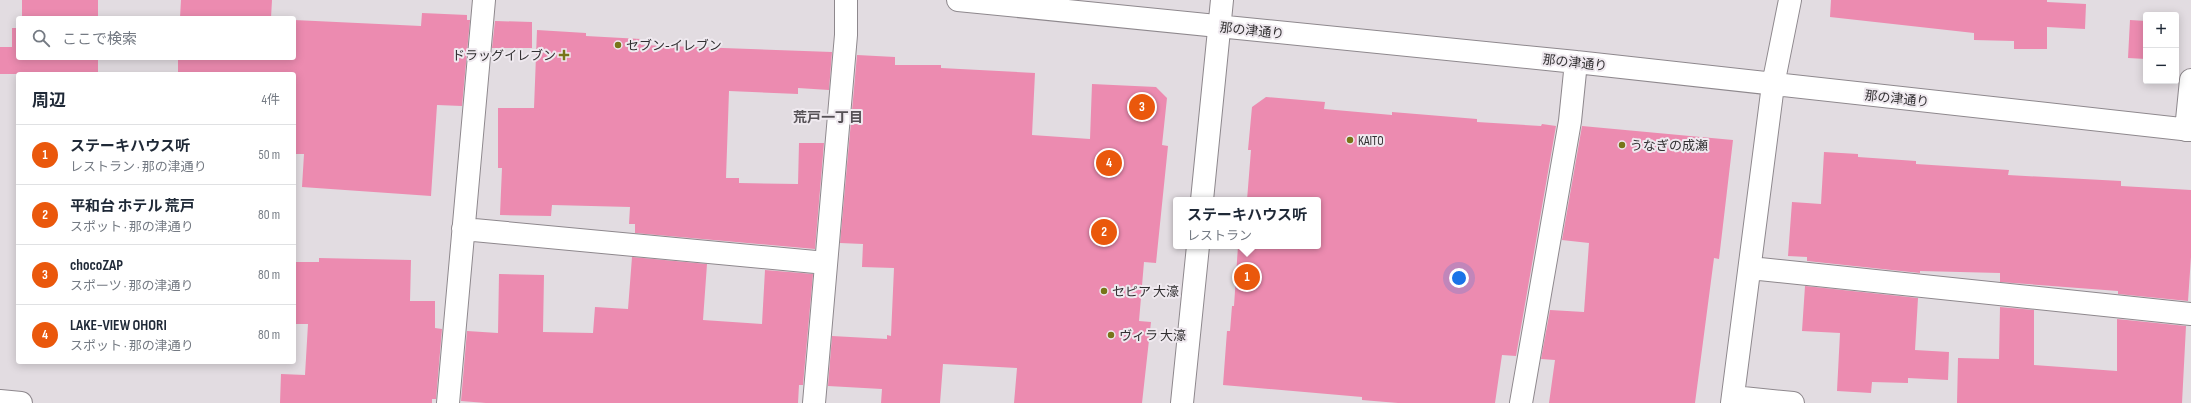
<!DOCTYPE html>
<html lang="ja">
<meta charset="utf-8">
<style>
:root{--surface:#fff;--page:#f6f6f7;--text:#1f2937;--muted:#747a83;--line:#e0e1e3;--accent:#ea580c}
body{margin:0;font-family:"Sofia Sans Condensed","Noto Sans JP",sans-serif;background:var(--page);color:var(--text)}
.controls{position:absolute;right:12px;top:12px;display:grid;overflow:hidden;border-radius:4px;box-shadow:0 2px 10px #0003}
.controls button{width:36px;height:36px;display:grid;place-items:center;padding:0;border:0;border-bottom:1px solid var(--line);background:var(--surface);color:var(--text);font:20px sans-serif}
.you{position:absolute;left:1459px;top:278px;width:14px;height:14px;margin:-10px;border:3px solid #fff;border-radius:50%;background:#1a73e8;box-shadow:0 0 0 6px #1a73e833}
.badge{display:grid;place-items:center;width:26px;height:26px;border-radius:50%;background:var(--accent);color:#fff;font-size:13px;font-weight:700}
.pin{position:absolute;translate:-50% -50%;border:2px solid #fff;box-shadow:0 1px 4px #0006}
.popup{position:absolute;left:1173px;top:197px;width:148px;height:52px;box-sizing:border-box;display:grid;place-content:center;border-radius:4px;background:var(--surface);filter:drop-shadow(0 1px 3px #0005);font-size:13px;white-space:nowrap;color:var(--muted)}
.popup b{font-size:15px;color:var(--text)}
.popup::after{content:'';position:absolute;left:50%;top:100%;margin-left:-8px;border:8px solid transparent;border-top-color:var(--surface)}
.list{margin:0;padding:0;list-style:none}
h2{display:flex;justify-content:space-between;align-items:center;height:52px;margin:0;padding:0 16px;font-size:17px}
h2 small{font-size:13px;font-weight:400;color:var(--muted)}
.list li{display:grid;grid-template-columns:26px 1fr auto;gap:12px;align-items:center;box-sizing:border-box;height:60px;padding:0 16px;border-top:1px solid var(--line)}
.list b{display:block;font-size:15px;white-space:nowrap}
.list p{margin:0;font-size:13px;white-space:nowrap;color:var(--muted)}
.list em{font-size:13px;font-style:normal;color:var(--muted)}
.icon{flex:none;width:22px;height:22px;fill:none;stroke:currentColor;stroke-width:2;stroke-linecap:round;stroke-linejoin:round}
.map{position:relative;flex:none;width:2191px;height:403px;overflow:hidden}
.search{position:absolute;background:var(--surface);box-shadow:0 2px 10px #0003;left:16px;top:16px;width:280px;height:44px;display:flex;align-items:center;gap:10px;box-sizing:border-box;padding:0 14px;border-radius:4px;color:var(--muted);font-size:15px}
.panel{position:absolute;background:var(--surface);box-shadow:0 2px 10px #0003;left:16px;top:72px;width:280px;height:292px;border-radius:4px}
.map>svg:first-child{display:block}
.building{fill:#ec8bb0}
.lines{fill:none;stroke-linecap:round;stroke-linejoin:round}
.minor-casing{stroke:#8e888d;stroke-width:24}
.minor{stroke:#fff;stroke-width:22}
.poi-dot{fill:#777519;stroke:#efe9ef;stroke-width:1.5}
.labels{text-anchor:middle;stroke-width:4;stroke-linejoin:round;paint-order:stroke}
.street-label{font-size:13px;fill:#323032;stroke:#efe9ef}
.poi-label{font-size:13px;fill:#323032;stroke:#efe9ef;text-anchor:start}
.neighbourhood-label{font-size:14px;font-weight:bold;fill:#565156;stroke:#efe9ef}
</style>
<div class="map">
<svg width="2191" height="403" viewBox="0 0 2191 403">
<rect width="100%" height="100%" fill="#e2dce1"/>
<!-- building -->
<path class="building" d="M 22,0 L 98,0 L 98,18 L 22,18 Z
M 181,0 L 272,0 L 271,18 L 180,18 Z
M 1831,0 L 2047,0 L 2047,2 L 2086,4 L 2085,29 L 2047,27 L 2047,49 L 2014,49 L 2014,41 L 1974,40 L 1974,33 L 1830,17 Z
M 422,13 L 467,15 L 467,20 L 470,20 L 462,106 L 437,105 L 431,196 L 302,187 L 304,154 L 294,154 L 294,74 L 178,74 L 178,58 L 294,58 L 294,20 L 421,26 Z
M 2130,20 L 2146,21 L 2146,59 L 2128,58 Z
M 495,21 L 532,22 L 532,48 L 492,48 Z
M 12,28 L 18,28 L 18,58 L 98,58 L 98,74 L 0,74 L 0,47 L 12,47 Z
M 537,30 L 586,33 L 586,36 L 641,39 L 641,45 L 832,52 L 829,90 L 798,88 L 798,94 L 729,91 L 726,178 L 739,178 L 739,183 L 798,184 L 799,143 L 824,143 L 815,249 L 635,233 L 635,224 L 629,224 L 630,207 L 552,205 L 551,216 L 500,215 L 502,168 L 498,168 L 498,108 L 534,108 Z
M 857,55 L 895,57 L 895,65 L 941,65 L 941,68 L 1035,73 L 1032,135 L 1090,139 L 1092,84 L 1156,87 L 1167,98 L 1162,145 L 1168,146 L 1156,263 L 1144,262 L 1139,321 L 1151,322 L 1142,403 L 1014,403 L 1017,368 L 943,364 L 940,403 L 881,403 L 882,389 L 828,386 L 832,336 L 887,339 L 887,335 L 891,336 L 894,268 L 862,267 L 863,244 L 840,243 Z
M 1266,97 L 1325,102 L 1324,109 L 1392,115 L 1392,112 L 1477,119 L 1477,122 L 1541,126 L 1542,124 L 1556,126 L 1516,356 L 1502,355 L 1495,403 L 1398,403 L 1362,400 L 1362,397 L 1223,385 L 1227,331 L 1230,331 L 1232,306 L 1234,306 L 1238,246 L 1318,246 L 1318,200 L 1247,200 L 1251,150 L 1248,150 L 1252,107 Z
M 1582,126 L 1733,140 L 1719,259 L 1714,258 L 1695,403 L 1549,403 L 1555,360 L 1541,359 L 1550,310 L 1584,312 L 1589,243 L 1562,240 Z
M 1824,152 L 1858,154 L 1858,157 L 1916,161 L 1916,164 L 2009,170 L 2008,175 L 2121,181 L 2121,186 L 2191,190 L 2191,257 L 2188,301 L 2118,294 L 2118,291 L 2000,282 L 2000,273 L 1920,271 L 1920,273 L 1807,261 L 1807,257 L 1788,256 L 1792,202 L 1821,204 Z
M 632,257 L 707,264 L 703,320 L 762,324 L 765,270 L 813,274 L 803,385 L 799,385 L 798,403 L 486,403 L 461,401 L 467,331 L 498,333 L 499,274 L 544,275 L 543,332 L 593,333 L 595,307 L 628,309 Z
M 319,258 L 411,260 L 410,301 L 435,301 L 435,328 L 442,329 L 436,399 L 432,399 L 432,403 L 280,403 L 281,374 L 305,375 L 308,324 L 294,324 L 294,262 L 319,262 Z
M 1805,286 L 1918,298 L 1915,350 L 1949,352 L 1948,380 L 1908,378 L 1908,383 L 1872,382 L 1871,393 L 1837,391 L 1840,333 L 1802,331 Z
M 2000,307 L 2034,310 L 2034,365 L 2117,371 L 2117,319 L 2186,326 L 2182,403 L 1957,403 L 1958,358 L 1999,359 Z"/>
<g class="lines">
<defs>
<path id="minor" d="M 958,0 L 1576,62 L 2191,130
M 2186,130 L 2191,80
M 1202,200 L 1222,0
M 463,229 L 826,263
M 1750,268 L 2191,314
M 1733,397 L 1793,403
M 0,401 L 21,403
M 448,403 L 484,0
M 814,403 L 846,35 L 846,0
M 1182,403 L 1198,246
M 1521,403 L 1570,121 L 1576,62
M 1732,403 L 1773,85 L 1790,0"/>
</defs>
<!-- minor casing -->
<use href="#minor" class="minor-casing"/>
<!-- minor -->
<use href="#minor" class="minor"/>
</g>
<!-- markers -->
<g class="poi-dot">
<circle cx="618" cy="45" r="4"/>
<path d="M562 49h4v4h4v4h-4v4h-4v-4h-4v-4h4z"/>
<circle cx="1350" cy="140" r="4"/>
<circle cx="1622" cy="145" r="4"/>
<circle cx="1104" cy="291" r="4"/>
<circle cx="1111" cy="335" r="4"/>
</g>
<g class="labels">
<!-- street labels -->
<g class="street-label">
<text transform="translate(1252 30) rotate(6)" y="5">那の津通り</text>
<text transform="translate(1575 62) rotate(6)" y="5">那の津通り</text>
<text transform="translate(1897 98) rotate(6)" y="5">那の津通り</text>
</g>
<!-- poi labels -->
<g class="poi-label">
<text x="626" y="50">セブン-イレブン</text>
<text x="556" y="60" text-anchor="end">ドラッグイレブン</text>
<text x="1358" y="145">KAITO</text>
<text x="1630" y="150">うなぎの成瀬</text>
<text x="1112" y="296">セピア 大濠</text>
<text x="1119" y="340">ヴィラ 大濠</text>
</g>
<!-- neighbourhood labels -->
<g class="neighbourhood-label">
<text x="828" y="122">荒戸一丁目</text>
</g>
</g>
</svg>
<div class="controls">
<button>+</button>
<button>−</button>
</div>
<div class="you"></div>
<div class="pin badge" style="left:1247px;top:277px">1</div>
<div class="popup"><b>ステーキハウス听</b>レストラン</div>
<div class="pin badge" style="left:1104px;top:232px">2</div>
<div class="pin badge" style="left:1142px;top:107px">3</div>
<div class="pin badge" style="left:1109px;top:163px">4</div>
<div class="search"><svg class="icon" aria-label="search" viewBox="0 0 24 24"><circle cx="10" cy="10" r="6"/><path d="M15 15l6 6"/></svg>ここで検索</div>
<section class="panel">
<h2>周辺<small>4件</small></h2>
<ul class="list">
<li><span class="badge">1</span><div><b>ステーキハウス听</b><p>レストラン · 那の津通り</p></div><em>50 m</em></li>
<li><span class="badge">2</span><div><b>平和台 ホテル 荒戸</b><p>スポット · 那の津通り</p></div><em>80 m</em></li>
<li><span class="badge">3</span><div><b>chocoZAP</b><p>スポーツ · 那の津通り</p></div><em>80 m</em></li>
<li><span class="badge">4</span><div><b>LAKE-VIEW OHORI</b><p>スポット · 那の津通り</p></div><em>80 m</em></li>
</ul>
</section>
</div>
